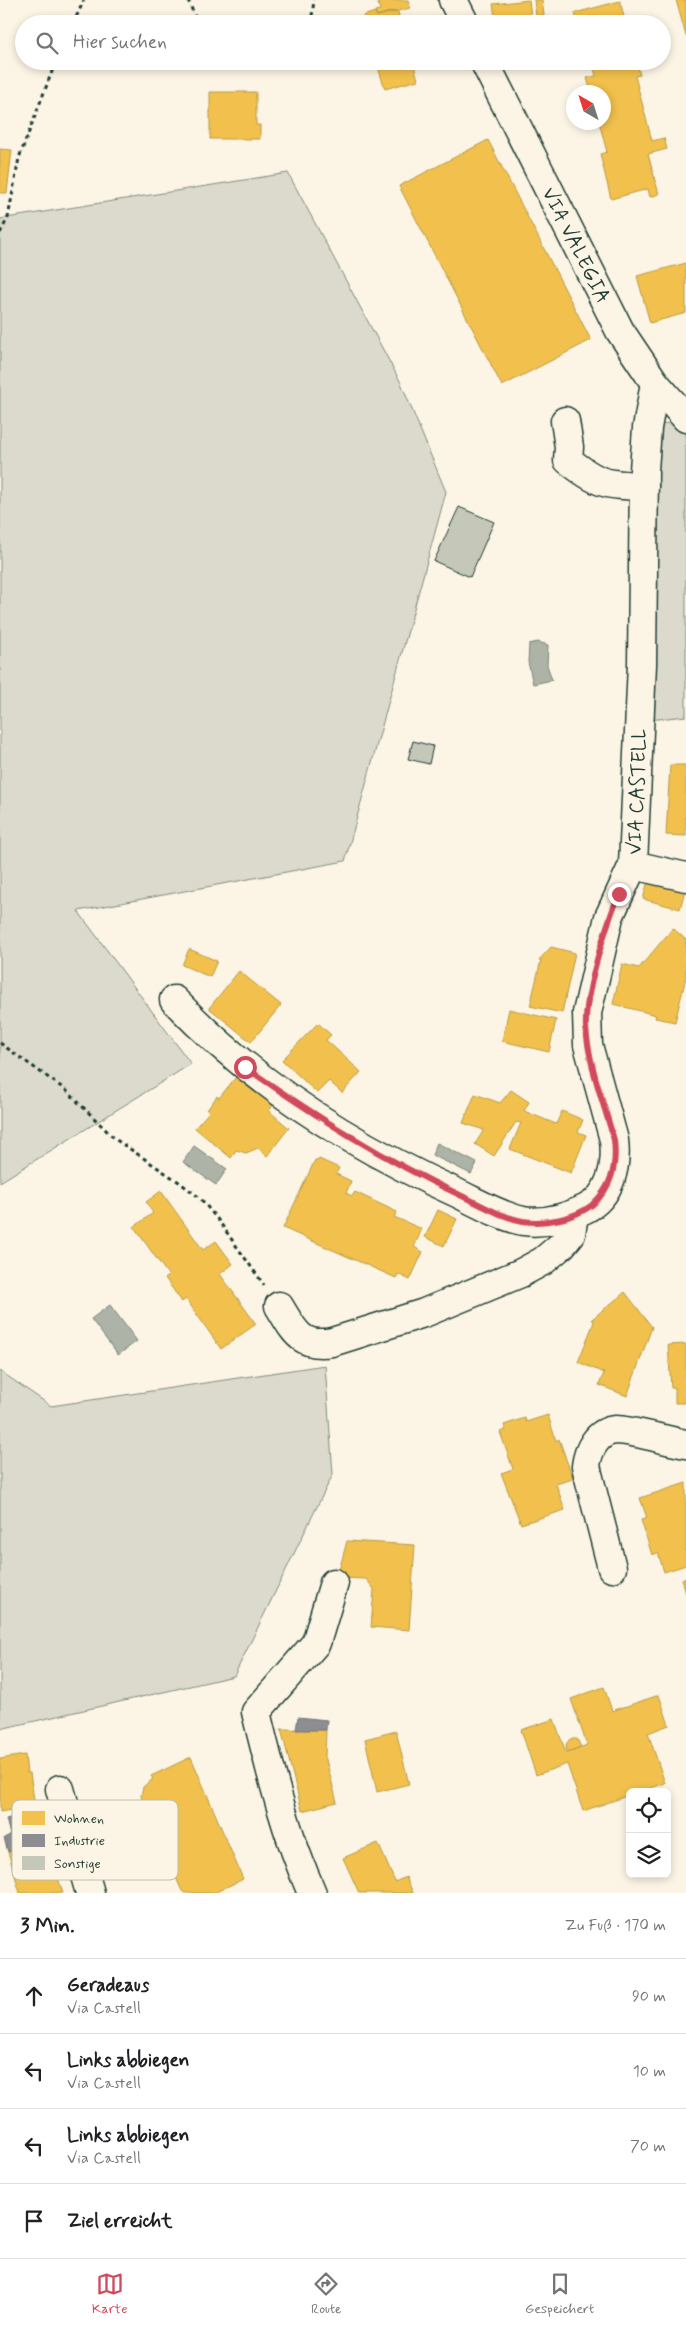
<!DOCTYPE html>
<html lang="de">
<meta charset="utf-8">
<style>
:root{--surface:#fff;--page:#f6f6f6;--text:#202124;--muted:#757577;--line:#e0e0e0;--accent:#d1495b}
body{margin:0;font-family:Mynerve,sans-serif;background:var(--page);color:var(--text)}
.controls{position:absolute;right:15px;bottom:15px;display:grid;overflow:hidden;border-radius:8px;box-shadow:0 2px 8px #0003}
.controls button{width:45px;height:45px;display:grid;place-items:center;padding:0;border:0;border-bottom:1px solid var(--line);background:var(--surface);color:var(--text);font:25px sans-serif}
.compass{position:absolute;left:566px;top:85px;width:45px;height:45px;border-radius:50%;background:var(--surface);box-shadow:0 2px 8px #0003;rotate:321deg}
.stop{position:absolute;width:15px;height:15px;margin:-11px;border:4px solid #d1495b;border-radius:50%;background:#fff}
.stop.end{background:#d1495b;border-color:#fff;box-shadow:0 1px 5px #0008}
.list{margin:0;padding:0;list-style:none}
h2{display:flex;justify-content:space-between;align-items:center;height:65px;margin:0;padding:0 20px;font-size:21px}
h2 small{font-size:16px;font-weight:400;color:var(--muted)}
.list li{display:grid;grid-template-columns:32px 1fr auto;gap:15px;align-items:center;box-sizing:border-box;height:75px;padding:0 20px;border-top:1px solid var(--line)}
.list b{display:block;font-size:19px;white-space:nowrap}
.list p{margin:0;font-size:16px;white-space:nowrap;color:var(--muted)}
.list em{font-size:16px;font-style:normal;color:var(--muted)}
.icon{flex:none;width:28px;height:28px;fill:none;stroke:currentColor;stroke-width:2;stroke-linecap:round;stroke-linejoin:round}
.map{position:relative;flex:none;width:686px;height:1893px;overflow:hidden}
.search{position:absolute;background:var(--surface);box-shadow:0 2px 8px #0003;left:15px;right:15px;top:15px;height:55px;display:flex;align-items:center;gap:12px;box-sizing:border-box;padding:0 18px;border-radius:28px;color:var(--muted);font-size:19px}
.sheet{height:365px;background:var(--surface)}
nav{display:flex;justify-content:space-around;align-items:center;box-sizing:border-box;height:70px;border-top:1px solid var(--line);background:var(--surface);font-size:14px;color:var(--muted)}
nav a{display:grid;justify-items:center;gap:2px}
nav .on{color:var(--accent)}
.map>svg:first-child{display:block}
.green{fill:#dcdacc;stroke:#7e8c80}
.water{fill:#aeb3a7;stroke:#758479}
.homes{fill:#f2c14e;stroke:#b39946}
.industry{fill:#8d8d92;stroke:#6c7576}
.building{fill:#c5c7b9;stroke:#1f3d34}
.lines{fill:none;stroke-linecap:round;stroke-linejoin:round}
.minor-casing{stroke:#1f3d34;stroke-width:31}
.path{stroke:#1f3d34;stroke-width:3;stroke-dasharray:4 4;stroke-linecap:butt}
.minor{stroke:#fcf5e5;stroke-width:28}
.route{stroke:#d1495b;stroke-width:6}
.labels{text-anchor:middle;stroke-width:5;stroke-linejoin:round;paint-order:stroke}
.street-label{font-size:20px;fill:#1f3d34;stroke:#fcf5e5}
.key{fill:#fcf5e5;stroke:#babeb0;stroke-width:1}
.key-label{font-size:14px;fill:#1f3d34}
</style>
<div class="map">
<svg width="686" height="1893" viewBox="0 0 686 1893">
<rect width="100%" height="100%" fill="#fcf5e5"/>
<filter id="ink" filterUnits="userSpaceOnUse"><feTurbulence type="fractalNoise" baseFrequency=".02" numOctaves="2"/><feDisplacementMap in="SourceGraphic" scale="10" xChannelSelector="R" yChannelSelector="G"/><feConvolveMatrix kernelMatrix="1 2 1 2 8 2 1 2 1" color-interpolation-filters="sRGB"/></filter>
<g filter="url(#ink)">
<!-- green -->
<path class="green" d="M 288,173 L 401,383 L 446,492 L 345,861 L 78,911 L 191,1064 L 0,1182 L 0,219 Z
M 681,419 L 686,425 L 686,716 L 649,720 L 655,427 Z
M 325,1365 L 333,1474 L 234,1676 L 0,1729 L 0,1371 L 51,1406 Z"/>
<!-- water -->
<path class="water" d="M 538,642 L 548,645 L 547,665 L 552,680 L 533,684 L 528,662 L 529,644 Z
M 437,1143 L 477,1163 L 471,1174 L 432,1155 Z
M 194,1146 L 227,1169 L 216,1185 L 183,1162 Z
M 110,1305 L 137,1341 L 118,1355 L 91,1319 Z"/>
<!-- homes -->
<path class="homes" d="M 377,0 L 408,0 L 410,8 L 377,16 L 375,11 L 380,10 Z
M 529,0 L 532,24 L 512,24 L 512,21 L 496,23 L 493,4 Z
M 534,0 L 542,0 L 544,15 L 536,16 Z
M 676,0 L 686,0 L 686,36 Z
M 620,1 L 626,24 L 578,24 L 575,13 Z
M 393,11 L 394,13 L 398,12 L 401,24 L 366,24 L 363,16 L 375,12 L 377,16 Z
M 376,61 L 413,61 L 418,80 L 385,89 Z
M 592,61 L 636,61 L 640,75 L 635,76 L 652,141 L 664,138 L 667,149 L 648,154 L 659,194 L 650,197 L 648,189 L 611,199 L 600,154 L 607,152 L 599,122 L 604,122 L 604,92 L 591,92 L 587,78 L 596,76 Z
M 210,92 L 256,92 L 256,125 L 260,125 L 260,139 L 210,139 Z
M 488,140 L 591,340 L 502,386 L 399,186 Z
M 0,149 L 12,150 L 7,193 L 0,193 Z
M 686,263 L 686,313 L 650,323 L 637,276 Z
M 670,765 L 686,765 L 686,836 L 666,835 Z
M 648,881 L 685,890 L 680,909 L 643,899 Z
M 673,928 L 686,940 L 686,977 L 675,1022 L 655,1018 L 656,1015 L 613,1004 L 622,964 L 639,968 Z
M 551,947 L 575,953 L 562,1013 L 530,1006 L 541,960 L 539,960 Z
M 189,949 L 217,961 L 210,977 L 182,965 Z
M 239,971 L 281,1005 L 251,1042 L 209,1008 Z
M 509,1009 L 556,1020 L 549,1052 L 502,1041 Z
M 318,1023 L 331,1035 L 326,1040 L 361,1072 L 342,1093 L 329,1081 L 317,1093 L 282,1060 Z
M 240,1072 L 275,1102 L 269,1111 L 289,1128 L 267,1156 L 258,1148 L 246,1153 L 236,1150 L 231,1158 L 195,1128 L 209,1112 L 207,1110 L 217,1096 L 219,1098 Z
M 511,1090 L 529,1102 L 524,1111 L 556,1124 L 562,1111 L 583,1120 L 578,1132 L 586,1135 L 571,1173 L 510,1149 L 521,1123 L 516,1122 L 494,1156 L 475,1144 L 484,1130 L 463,1123 L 475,1094 L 500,1103 Z
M 319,1159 L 339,1168 L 336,1174 L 351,1181 L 346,1193 L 352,1196 L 355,1192 L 397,1212 L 394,1217 L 422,1229 L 414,1247 L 423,1252 L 410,1280 L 398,1274 L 396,1278 L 283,1228 L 315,1160 L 318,1161 Z
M 161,1191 L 203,1250 L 216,1241 L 233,1264 L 220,1274 L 256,1324 L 221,1349 L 186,1299 L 182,1302 L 165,1278 L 169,1276 L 134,1227 L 153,1213 L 146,1202 Z
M 438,1210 L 457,1219 L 444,1246 L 425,1237 Z
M 625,1292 L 652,1327 L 627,1396 L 599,1385 L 604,1373 L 578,1362 L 594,1322 L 592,1319 Z
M 686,1344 L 686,1403 L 675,1403 L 675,1388 L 671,1388 L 668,1345 Z
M 548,1415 L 556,1441 L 559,1439 L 573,1479 L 556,1484 L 565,1510 L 521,1524 L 501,1473 L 513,1469 L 500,1432 L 506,1430 L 504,1425 L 525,1418 L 526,1422 Z
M 686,1483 L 686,1565 L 664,1572 L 658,1553 L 652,1555 L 641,1520 L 647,1518 L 640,1498 Z
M 347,1541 L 415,1545 L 409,1630 L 371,1627 L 374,1589 L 366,1579 L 337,1578 Z
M 686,1578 L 686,1594 L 682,1579 Z
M 604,1687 L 612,1711 L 659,1695 L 669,1725 L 648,1733 L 665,1783 L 640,1792 L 630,1792 L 630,1795 L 583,1811 L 567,1764 L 536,1775 L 521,1730 L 554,1719 L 566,1753 L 587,1745 L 571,1699 Z
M 281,1729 L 326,1730 L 325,1756 L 337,1802 L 302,1811 Z
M 396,1731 L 409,1784 L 377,1792 L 365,1739 Z
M 570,1739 L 577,1739 L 581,1747 L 567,1752 L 566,1744 Z
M 25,1755 L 27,1773 L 30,1773 L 35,1806 L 0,1812 L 0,1759 Z
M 191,1757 L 243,1879 L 214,1893 L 185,1893 L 182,1891 L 167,1858 L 170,1858 L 156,1827 L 153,1828 L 141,1796 L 143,1787 L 153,1779 L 151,1776 Z
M 39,1843 L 47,1871 L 55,1869 L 63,1893 L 20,1893 L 8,1852 Z
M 378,1843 L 395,1882 L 406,1877 L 413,1893 L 359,1893 L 343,1858 Z"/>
<!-- industry -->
<path class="industry" d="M 298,1717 L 327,1720 L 326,1730 L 296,1730 Z
M 45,1808 L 54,1839 L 8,1852 L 4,1838 L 10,1835 L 6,1819 Z"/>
<!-- building -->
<path class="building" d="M 459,507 L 494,522 L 470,577 L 434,561 Z
M 413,741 L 433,746 L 429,764 L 408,759 Z"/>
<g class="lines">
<defs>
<g id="minor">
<path d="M 453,0 L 465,24"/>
<path id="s1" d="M 484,61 L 620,331 L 655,383 L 686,418"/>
<path d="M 565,421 L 569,447 L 568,460 C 598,484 605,485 644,486"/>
<path d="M 633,865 L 686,877"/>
<path id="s2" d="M 174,1000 C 253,1083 353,1146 457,1193 C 478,1203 500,1216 523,1221 C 545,1224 566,1218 585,1209 C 611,1196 617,1166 614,1140 L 588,1045 L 587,1013 L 609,917 L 633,865 L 642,664 L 644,470 L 647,428 L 655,383"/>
<path d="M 279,1306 C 294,1330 300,1348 332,1342 L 424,1313 L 521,1273 L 543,1261 L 562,1245 L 571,1234 L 574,1214"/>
<path d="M 612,1568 L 586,1466 C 588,1450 597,1431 616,1430 C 632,1430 668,1441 686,1444"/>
<path d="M 60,1789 L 90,1893"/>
<path d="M 312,1893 C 286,1834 271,1774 256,1712 L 316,1643 L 334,1583"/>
</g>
</defs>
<!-- minor casing -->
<use href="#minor" class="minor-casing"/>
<!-- path -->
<path class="path" d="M 188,0 L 198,24
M 73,24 L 84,0
M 311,24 L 314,0
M 219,61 C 237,70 243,69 261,61
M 0,233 L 8,218 L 19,158 L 56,61
M 0,1043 L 67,1091 L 115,1139 L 179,1182 L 200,1198 L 218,1220 L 264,1285"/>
<!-- minor -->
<use href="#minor" class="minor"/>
</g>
</g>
<g class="lines" filter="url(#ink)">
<!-- route -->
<path class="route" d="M 245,1067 C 314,1115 384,1160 460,1195 C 480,1204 501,1217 523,1221 C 545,1224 574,1219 592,1205 C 612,1187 617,1166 614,1140 C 604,1104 589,1066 586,1028 C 584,994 606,926 619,894"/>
</g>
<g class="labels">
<!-- street labels -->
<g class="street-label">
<text dy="7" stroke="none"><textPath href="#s1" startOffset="206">VIA VALEGIA</textPath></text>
<text dy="7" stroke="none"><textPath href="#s2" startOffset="920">VIA CASTELL</textPath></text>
</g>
</g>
<!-- legend -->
<rect x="12" y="1800" width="166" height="80" rx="8" class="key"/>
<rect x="22" y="1811" width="23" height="14" fill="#f2c14e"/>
<rect x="22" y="1834" width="23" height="13" fill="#8d8d92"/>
<rect x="22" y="1856" width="23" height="14" fill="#c5c7b9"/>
<g class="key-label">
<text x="54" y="1823">Wohnen</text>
<text x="54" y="1845">Industrie</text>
<text x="54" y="1868">Sonstige</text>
</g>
</svg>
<div class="controls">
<button><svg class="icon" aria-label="locate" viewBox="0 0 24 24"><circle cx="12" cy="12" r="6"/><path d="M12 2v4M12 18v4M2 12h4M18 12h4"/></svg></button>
<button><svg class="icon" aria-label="layers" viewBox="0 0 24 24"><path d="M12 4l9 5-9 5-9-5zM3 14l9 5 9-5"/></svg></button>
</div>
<svg class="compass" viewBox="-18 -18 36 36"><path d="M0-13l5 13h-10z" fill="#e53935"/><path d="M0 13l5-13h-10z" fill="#757577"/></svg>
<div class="stop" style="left:245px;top:1067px"></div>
<div class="stop end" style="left:619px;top:894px"></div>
<div class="search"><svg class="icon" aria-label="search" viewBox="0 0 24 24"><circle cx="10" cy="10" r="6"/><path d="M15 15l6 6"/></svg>Hier suchen</div>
</div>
<section class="sheet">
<h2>3 Min.<small>Zu Fuß · 170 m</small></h2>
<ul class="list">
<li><svg class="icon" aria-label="ahead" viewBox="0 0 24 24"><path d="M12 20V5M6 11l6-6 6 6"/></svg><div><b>Geradeaus</b><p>Via Castell</p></div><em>90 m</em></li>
<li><svg class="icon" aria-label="left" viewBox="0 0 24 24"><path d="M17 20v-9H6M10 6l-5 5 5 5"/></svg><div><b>Links abbiegen</b><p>Via Castell</p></div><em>10 m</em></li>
<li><svg class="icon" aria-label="left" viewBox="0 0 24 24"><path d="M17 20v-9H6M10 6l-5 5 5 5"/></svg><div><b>Links abbiegen</b><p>Via Castell</p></div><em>70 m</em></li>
<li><svg class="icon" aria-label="arrive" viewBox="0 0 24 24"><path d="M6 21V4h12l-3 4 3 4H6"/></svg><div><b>Ziel erreicht</b></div></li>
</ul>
</section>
<nav>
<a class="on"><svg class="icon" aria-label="map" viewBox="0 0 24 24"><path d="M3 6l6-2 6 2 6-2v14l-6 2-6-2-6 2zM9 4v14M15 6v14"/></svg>Karte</a>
<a><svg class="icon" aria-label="directions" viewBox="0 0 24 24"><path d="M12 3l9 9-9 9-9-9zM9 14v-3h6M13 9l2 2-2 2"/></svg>Route</a>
<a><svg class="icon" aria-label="saved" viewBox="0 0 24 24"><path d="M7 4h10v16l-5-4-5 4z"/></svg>Gespeichert</a>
</nav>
